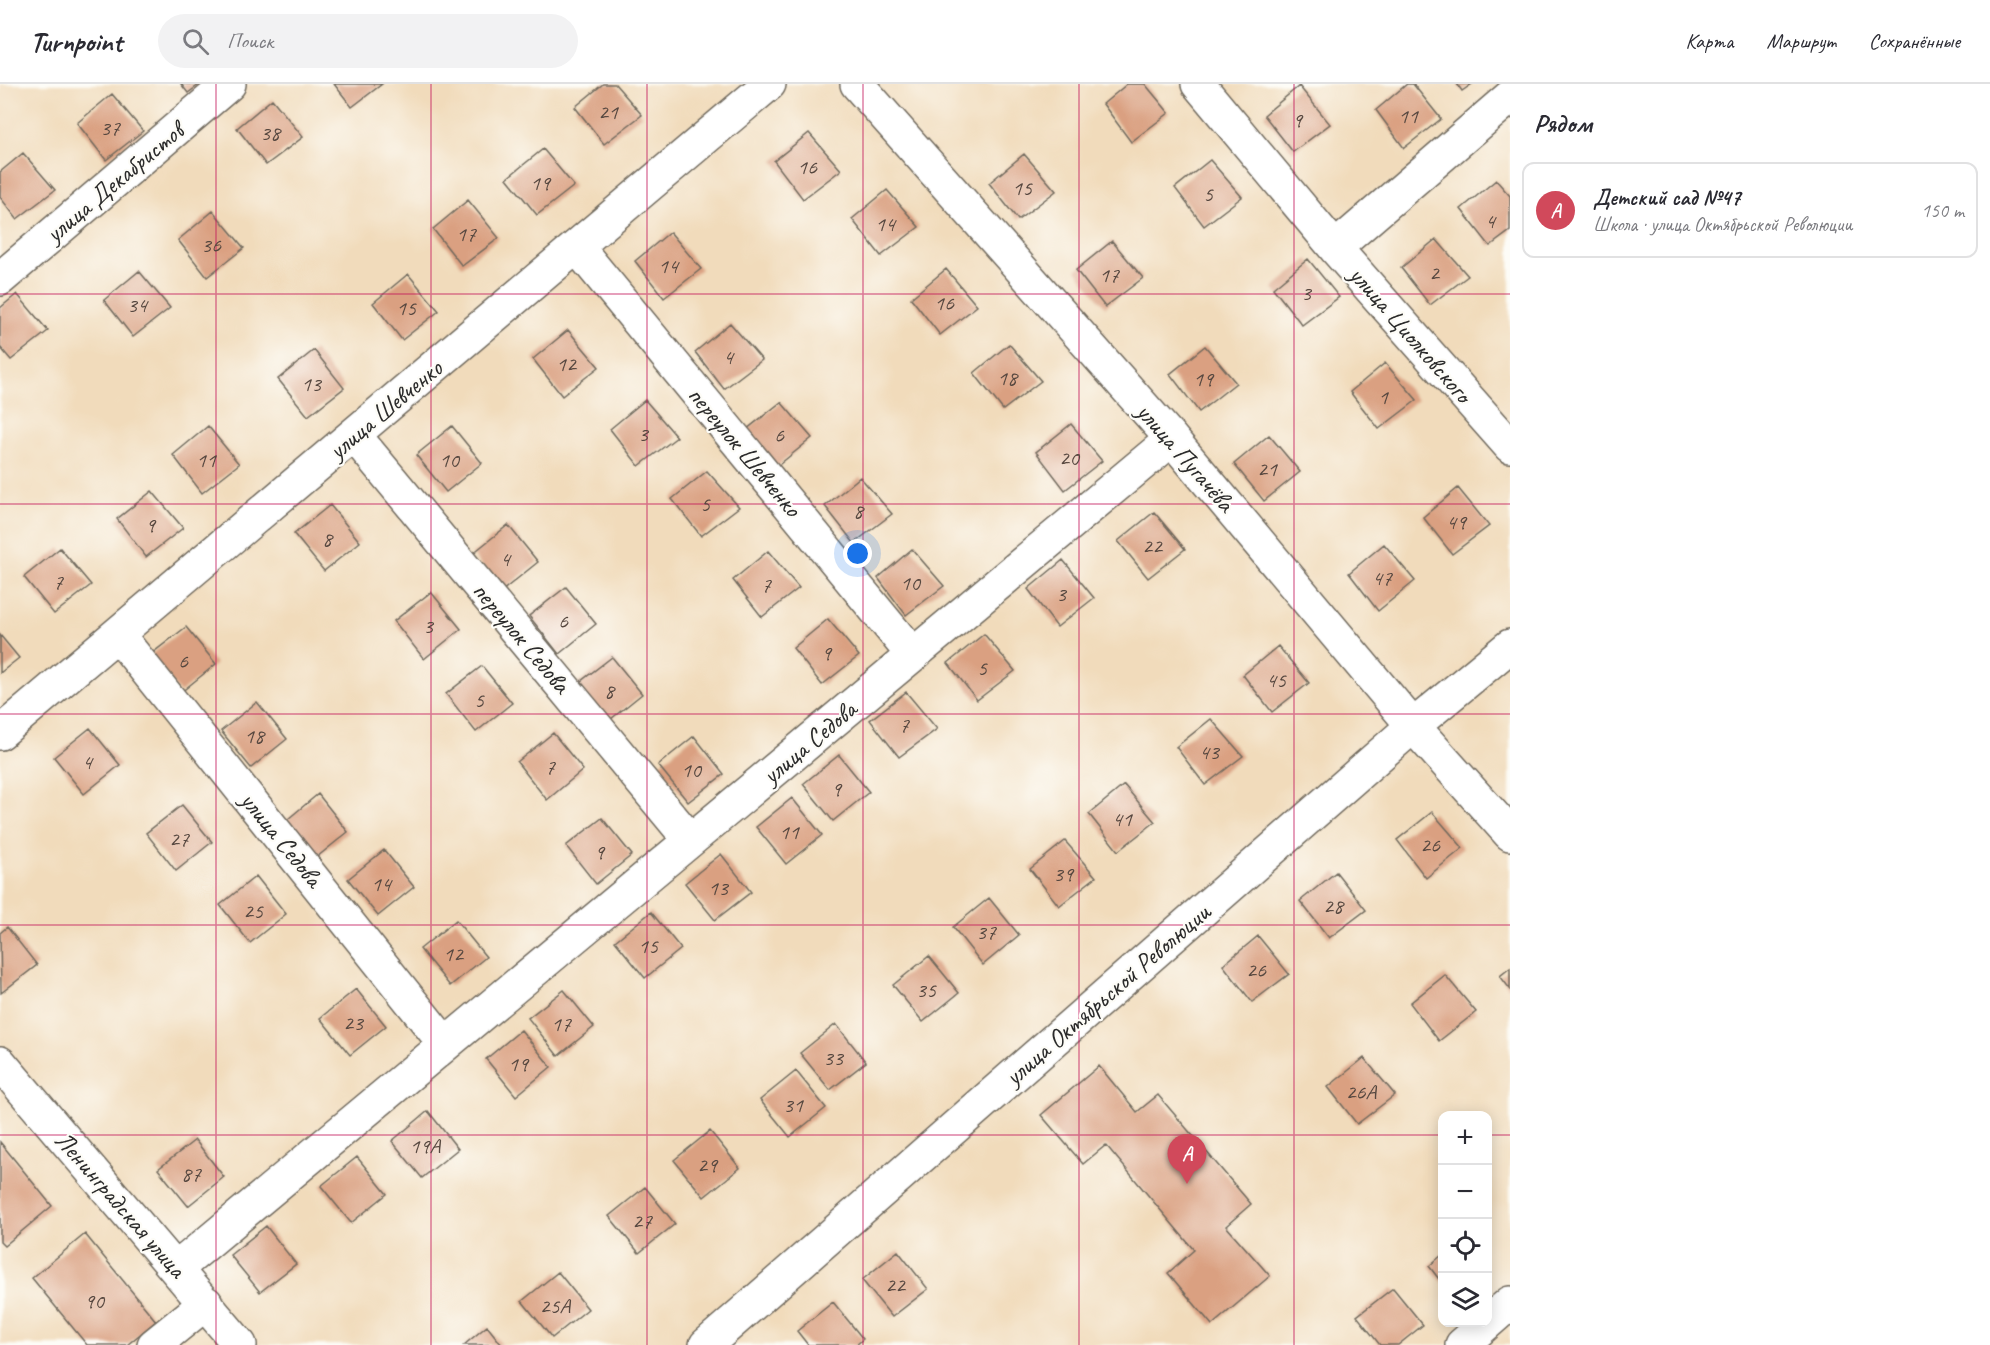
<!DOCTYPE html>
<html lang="ru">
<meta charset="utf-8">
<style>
:root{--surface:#fff;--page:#f2f2f3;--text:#2b2b33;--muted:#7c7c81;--line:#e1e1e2;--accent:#d1495b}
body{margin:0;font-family:Caveat,sans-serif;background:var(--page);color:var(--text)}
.controls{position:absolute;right:18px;bottom:18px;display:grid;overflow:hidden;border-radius:12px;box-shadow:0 3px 15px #0003}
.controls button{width:54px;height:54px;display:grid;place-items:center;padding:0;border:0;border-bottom:2px solid var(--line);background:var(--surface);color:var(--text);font:30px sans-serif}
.you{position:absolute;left:858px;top:470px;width:21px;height:21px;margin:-15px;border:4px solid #fff;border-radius:50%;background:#1a73e8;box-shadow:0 0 0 9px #1a73e833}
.badge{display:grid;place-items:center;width:39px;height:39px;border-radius:50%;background:var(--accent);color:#fff;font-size:20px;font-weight:700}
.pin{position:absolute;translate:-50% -50px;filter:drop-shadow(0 2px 3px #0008)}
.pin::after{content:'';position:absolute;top:32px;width:21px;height:18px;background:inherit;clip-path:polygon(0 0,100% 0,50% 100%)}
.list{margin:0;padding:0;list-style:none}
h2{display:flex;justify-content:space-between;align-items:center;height:78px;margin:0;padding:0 24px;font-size:26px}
h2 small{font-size:20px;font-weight:400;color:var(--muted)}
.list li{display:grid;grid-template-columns:39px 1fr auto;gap:18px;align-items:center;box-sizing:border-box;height:96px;margin:0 12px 12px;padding:0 12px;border:2px solid var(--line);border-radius:12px}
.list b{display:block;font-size:22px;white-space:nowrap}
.list p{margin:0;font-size:20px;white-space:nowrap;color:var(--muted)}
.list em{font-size:20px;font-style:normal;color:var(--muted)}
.icon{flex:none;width:33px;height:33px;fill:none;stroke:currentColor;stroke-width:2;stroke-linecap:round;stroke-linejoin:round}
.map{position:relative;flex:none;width:1510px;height:1261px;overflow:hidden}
header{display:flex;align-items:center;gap:36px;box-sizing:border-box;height:84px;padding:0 30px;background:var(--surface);border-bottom:2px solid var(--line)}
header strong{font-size:28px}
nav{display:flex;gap:33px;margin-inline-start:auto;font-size:21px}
.search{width:420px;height:54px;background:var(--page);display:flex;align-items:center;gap:15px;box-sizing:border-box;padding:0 21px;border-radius:33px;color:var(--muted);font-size:22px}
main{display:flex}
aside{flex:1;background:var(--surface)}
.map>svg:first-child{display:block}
.building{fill:#daa081}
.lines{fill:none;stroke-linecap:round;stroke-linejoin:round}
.street-casing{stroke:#70695d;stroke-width:36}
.street{stroke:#fff;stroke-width:33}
.grid{fill:none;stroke:#c2185b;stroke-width:1.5;stroke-opacity:0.55}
.labels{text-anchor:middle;stroke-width:4.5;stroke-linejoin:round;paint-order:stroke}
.number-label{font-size:22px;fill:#574840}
.street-label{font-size:26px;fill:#2b2b2b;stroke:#fdfcf7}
</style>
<header>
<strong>Turnpoint</strong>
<div class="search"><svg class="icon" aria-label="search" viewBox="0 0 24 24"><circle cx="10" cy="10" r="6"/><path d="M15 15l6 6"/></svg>Поиск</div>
<nav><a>Карта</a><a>Маршрут</a><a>Сохранённые</a></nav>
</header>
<main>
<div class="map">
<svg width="1510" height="1261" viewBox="0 0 1510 1261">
<rect width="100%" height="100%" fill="#fdfcf7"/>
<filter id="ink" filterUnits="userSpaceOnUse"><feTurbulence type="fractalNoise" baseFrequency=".0167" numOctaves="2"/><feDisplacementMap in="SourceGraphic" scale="12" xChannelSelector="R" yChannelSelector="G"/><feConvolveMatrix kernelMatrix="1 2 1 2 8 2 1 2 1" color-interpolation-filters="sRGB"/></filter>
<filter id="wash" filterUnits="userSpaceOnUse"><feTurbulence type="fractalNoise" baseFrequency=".008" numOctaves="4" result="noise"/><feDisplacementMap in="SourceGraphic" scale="24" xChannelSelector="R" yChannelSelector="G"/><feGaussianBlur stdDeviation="1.35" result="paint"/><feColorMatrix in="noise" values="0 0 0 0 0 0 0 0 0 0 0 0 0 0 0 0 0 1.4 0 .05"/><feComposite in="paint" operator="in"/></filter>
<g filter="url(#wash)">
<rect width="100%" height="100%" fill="#f1dbbb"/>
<g id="blocks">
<!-- building -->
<path class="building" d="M 181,0 L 200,0 L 188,9 Z
M 334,0 L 382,0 L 352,23 Z
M 603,0 L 615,0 L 642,31 L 604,60 L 575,23 Z
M 1127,0 L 1145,0 L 1169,29 L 1131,58 L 1103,20 Z
M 1407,0 L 1413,0 L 1441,35 L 1404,64 L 1376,26 Z
M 1457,0 L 1472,0 L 1462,7 Z
M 1299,2 L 1330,40 L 1293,68 L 1264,31 Z
M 112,10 L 143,47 L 106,76 L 77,39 Z
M 272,15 L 303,53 L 266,81 L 237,44 Z
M 809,49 L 841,86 L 803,115 L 774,77 Z
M 543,65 L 574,102 L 537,131 L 507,94 Z
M 23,69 L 55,106 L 17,135 L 0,113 L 0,88 Z
M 1024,70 L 1056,107 L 1018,136 L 989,99 Z
M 1210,76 L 1242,113 L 1204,142 L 1175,104 Z
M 1496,96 L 1510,112 L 1510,147 L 1490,162 L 1461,125 Z
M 887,106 L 919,143 L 881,172 L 852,135 Z
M 468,116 L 499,154 L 462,182 L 433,145 Z
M 213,127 L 244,164 L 207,193 L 178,156 Z
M 670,148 L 701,185 L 664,214 L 635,177 Z
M 1436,155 L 1468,192 L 1430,221 L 1401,184 Z
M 1112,157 L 1143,194 L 1105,223 L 1076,186 Z
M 1308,175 L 1339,213 L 1302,241 L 1273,204 Z
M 946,185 L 977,222 L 940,251 L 911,214 Z
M 139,187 L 170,224 L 133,253 L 104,216 Z
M 408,190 L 439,227 L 402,256 L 373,219 Z
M 17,210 L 48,247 L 11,276 L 0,263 L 0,224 Z
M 730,239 L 762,276 L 724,305 L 695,268 Z
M 568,246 L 599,283 L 562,312 L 533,275 Z
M 1009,260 L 1041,297 L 1003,326 L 974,289 Z
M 1205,262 L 1236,299 L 1199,328 L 1170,290 Z
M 314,266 L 344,304 L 308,332 L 278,295 Z
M 1385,279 L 1417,316 L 1379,345 L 1350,308 Z
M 645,316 L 677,353 L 639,382 L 610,345 Z
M 781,318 L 812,354 L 775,384 L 746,346 Z
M 1071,340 L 1102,377 L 1065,406 L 1036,368 Z
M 208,342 L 239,380 L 202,409 L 173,371 Z
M 452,342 L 482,379 L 446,408 L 416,371 Z
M 1269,351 L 1300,388 L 1264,417 L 1234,380 Z
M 707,387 L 739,423 L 701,452 L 672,415 Z
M 860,393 L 892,430 L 854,459 L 825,422 Z
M 1458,404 L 1489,442 L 1452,470 L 1423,433 Z
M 152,407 L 183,444 L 146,473 L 117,435 Z
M 330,421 L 360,458 L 324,487 L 294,450 Z
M 1154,428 L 1185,465 L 1148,494 L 1118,457 Z
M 508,441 L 538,478 L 502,507 L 472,470 Z
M 1384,460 L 1415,497 L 1378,527 L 1349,489 Z
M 60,464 L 91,501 L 54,530 L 24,493 Z
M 912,465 L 944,502 L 906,531 L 878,494 Z
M 768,467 L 799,504 L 762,533 L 733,496 Z
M 1063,476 L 1094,514 L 1057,543 L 1028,505 Z
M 566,503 L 596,540 L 559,570 L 529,532 Z
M 431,508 L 461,545 L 424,575 L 394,537 Z
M 828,535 L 859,572 L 822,601 L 793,564 Z
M 186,543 L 216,580 L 180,609 L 150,571 Z
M 984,550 L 1015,587 L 977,616 L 948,579 Z
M 0,551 L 19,574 L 0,589 Z
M 1278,562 L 1309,599 L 1272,628 L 1243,591 Z
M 612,573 L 642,610 L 606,639 L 576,601 Z
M 482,582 L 512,619 L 476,648 L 446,610 Z
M 906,608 L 937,645 L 899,673 L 870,636 Z
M 257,618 L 287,655 L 251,684 L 221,647 Z
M 1211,635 L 1243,672 L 1205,701 L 1176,663 Z
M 90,644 L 120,681 L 84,710 L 54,673 Z
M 553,649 L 583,686 L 547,716 L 517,678 Z
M 694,652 L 724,690 L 688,718 L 658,681 Z
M 839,671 L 869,708 L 833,737 L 803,700 Z
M 1124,701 L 1155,738 L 1118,767 L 1089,730 Z
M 318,710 L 348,748 L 312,777 L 282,740 Z
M 792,714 L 822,751 L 786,780 L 756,743 Z
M 182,721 L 212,758 L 176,787 L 146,749 Z
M 1432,728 L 1463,764 L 1426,794 L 1397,756 Z
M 602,734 L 632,771 L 596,800 L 566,762 Z
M 1065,757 L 1096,793 L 1059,822 L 1030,785 Z
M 384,766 L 414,803 L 378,832 L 348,795 Z
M 721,770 L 751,808 L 715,836 L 685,799 Z
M 1336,788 L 1366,826 L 1329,854 L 1300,817 Z
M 256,792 L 286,830 L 250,859 L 220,821 Z
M 989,814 L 1019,851 L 983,881 L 953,843 Z
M 651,828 L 681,865 L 645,894 L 615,857 Z
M 456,836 L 486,873 L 450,902 L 420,865 Z
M 7,843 L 37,881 L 1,909 L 0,849 Z
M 1258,852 L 1289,890 L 1252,918 L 1223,881 Z
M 929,872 L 959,909 L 923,938 L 893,901 Z
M 1510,884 L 1510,905 L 1500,892 Z
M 1445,891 L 1476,928 L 1439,957 L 1410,919 Z
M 356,905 L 386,942 L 350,971 L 320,934 Z
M 564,906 L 594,943 L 558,972 L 528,934 Z
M 836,940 L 866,978 L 830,1006 L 800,969 Z
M 521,946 L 551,983 L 516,1012 L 486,975 Z
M 1364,974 L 1395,1011 L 1357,1040 L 1328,1003 Z
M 1099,982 L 1137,1028 L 1158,1011 L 1251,1120 L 1226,1142 L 1270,1192 L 1212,1241 L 1168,1189 L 1194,1166 L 1106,1061 L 1083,1080 L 1041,1031 Z
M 796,987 L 826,1024 L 790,1053 L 760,1016 Z
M 428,1027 L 458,1065 L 422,1094 L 392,1057 Z
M 710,1047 L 740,1084 L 704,1113 L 674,1076 Z
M 195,1056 L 224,1093 L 188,1122 L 158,1085 Z
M 0,1058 L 52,1122 L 4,1162 L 0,1158 Z
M 357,1073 L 387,1110 L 351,1139 L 321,1102 Z
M 645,1103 L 675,1140 L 639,1169 L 609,1132 Z
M 266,1142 L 296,1180 L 260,1208 L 230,1171 Z
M 85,1150 L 156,1237 L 127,1261 L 87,1261 L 32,1194 Z
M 898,1167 L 928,1205 L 892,1233 L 862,1196 Z
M 1442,1171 L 1442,1199 L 1429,1182 Z
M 558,1188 L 588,1225 L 552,1254 L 522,1217 Z
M 1393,1204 L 1423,1241 L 1398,1261 L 1380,1261 L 1357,1232 Z
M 833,1218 L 863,1255 L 856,1261 L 808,1261 L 797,1247 Z
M 487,1242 L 502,1261 L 464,1261 Z"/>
</g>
</g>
<g filter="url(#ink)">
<use href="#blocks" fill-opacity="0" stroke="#70695d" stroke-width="1.5"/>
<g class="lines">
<defs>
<path id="street" d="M 857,0 L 1172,355 L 1413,642 L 1510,750
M 1198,0 L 1335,164 L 1510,362
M 577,163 L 913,571
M 1335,164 L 1510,13
M 0,195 L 229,0
M 354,351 L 690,756
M 118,551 L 445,960
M 0,649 L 769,0
M 0,979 L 240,1261
M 176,1185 L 1172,355
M 154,1261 L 206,1219
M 706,1261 L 1413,642 L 1510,562
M 1462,1261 L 1510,1219"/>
</defs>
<!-- street casing -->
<use href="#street" class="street-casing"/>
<!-- street -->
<use href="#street" class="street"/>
</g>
</g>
<!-- grid -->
<path class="grid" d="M 216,0 L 216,1261M 431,0 L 431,1261M 647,0 L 647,1261M 863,0 L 863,1261M 1079,0 L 1079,1261M 1294,0 L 1294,1261M 0,210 L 1510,210M 0,420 L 1510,420M 0,630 L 1510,630M 0,841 L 1510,841M 0,1051 L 1442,1051M 1488,1051 L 1510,1051"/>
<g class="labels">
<!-- number labels -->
<g class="number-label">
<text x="608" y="35">21</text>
<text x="1408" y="39">11</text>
<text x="1297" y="43">9</text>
<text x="110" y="51">37</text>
<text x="270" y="56">38</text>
<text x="807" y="90">16</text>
<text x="540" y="106">19</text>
<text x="1022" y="111">15</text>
<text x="1208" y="117">5</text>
<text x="1490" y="144">4</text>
<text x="885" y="147">14</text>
<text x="466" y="157">17</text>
<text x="211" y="168">36</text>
<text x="668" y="189">14</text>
<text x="1434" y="196">2</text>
<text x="1109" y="198">17</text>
<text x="1306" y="216">3</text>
<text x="944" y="226">16</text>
<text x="137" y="228">34</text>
<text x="406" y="231">15</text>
<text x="728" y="280">4</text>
<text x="566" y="287">12</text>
<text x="1007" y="301">18</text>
<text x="1203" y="302">19</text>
<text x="311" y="307">13</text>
<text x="1383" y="320">1</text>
<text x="643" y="357">3</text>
<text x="779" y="358">6</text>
<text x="1069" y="381">20</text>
<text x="206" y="383">11</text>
<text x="449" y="383">10</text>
<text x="1267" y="392">21</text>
<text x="705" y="427">5</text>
<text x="858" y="434">8</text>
<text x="1456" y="445">49</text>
<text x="150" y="448">9</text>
<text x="327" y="462">8</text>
<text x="1152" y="469">22</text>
<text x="505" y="482">4</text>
<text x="1382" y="501">47</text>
<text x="58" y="505">7</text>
<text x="910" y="506">10</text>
<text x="766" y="508">7</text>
<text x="1061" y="517">3</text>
<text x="563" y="544">6</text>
<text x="428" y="549">3</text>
<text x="826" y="576">9</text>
<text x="183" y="584">6</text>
<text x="982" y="591">5</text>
<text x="1276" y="603">45</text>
<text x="609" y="614">8</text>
<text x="479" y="623">5</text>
<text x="904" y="648">7</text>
<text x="254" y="659">18</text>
<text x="1209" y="675">43</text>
<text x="87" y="685">4</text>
<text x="550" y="690">7</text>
<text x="691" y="693">10</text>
<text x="836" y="712">9</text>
<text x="1122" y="742">41</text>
<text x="789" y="755">11</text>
<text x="179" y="762">27</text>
<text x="1430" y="768">26</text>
<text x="599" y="775">9</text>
<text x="1063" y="797">39</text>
<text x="381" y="807">14</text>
<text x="718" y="811">13</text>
<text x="1333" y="829">28</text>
<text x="253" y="834">25</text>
<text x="986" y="855">37</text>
<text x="648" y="869">15</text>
<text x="453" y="877">12</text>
<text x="1256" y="893">26</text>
<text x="926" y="913">35</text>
<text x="353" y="946">23</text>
<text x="561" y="947">17</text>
<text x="833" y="981">33</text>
<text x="518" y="987">19</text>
<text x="1361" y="1015">26А</text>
<text x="793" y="1028">31</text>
<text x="425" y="1069">19А</text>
<text x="707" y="1088">29</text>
<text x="191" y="1097">87</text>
<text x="642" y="1144">27</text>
<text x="895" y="1208">22</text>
<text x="94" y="1224">90</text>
<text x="555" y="1229">25А</text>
</g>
<!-- street labels -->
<g class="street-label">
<text transform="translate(114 98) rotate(-40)" y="9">улица Декабристов</text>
<text transform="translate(1411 250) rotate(49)" y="9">улица Циолковского</text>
<text transform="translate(385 325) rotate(-40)" y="9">улица Шевченко</text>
<text transform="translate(745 367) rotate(50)" y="9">переулок Шевченко</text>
<text transform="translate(1186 373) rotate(49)" y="9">улица Пугачёва</text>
<text transform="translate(522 553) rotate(50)" y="9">переулок Седова</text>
<text transform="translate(809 658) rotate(-40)" y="9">улица Седова</text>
<text transform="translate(282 755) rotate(51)" y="9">улица Седова</text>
<text transform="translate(1107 910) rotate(-41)" y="9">улица Октябрьской Революции</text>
<text transform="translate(121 1120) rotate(49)" y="9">Ленинградская улица</text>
</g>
</g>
</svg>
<div class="controls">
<button>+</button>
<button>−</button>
<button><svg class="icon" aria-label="locate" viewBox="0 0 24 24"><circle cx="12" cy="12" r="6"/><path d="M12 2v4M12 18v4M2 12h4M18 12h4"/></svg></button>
<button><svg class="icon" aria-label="layers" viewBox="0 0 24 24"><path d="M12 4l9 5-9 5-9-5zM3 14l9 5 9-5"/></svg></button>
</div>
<div class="you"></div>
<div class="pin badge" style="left:1187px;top:1100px">A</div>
</div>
<aside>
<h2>Рядом<small></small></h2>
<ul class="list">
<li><span class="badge">A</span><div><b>Детский сад №47</b><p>Школа · улица Октябрьской Революции</p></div><em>150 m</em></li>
</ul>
</aside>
</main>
